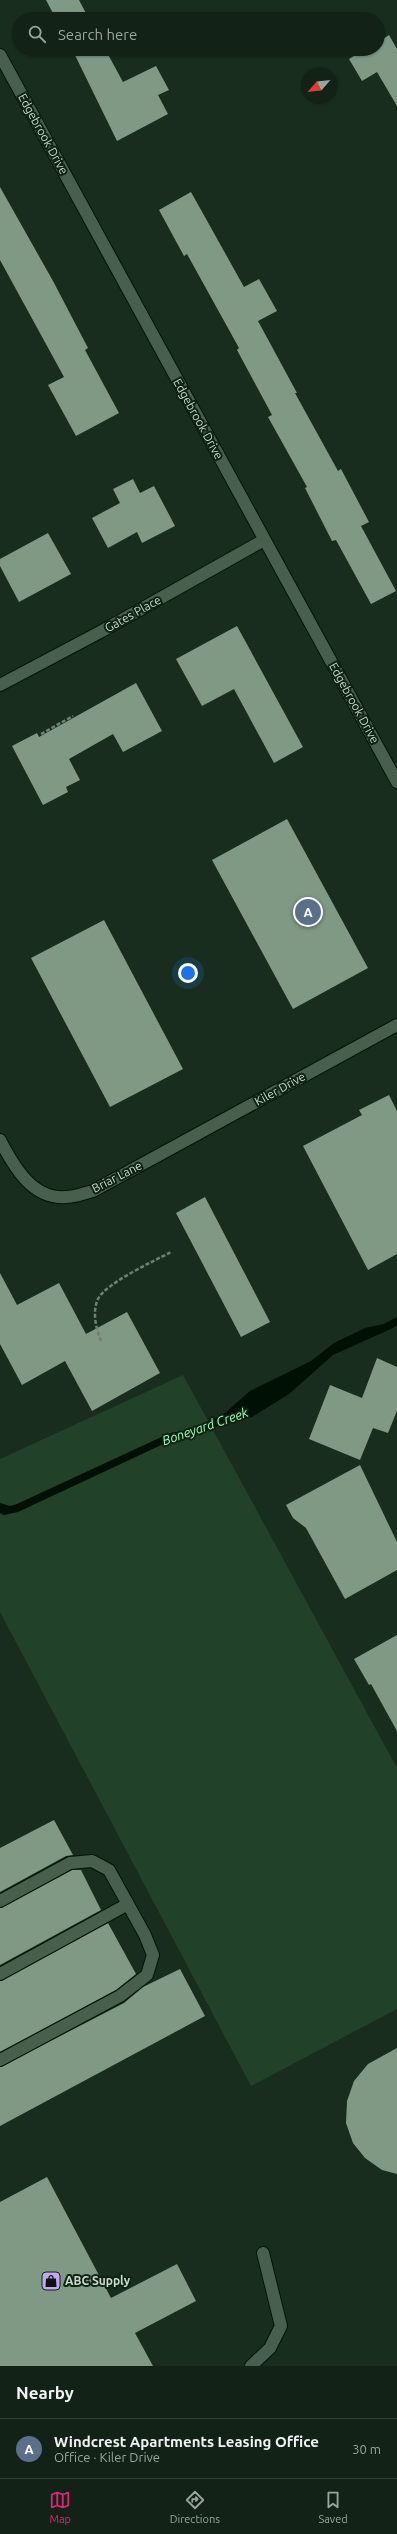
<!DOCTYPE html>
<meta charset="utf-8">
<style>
:root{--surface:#122216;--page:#1f2f23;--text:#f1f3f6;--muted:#9ca4a1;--line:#313f35;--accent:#db2777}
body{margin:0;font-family:Ubuntu,sans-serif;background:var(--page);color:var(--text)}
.compass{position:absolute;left:301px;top:68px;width:36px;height:36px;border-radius:50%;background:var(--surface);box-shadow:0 1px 3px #0004;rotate:242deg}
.you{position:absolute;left:188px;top:973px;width:14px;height:14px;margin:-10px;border:3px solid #fff;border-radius:50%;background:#1a73e8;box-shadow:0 0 0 6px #1a73e833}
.badge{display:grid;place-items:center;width:26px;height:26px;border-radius:50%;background:var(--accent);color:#fff;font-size:13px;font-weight:700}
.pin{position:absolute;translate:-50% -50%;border:2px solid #fff;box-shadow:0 1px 4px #0006}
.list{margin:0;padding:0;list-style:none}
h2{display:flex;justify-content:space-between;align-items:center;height:52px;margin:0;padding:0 16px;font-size:17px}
h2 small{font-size:13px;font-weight:400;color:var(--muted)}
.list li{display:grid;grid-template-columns:26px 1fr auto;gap:12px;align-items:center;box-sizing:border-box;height:60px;padding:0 16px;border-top:1px solid var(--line)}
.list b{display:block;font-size:15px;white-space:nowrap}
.list p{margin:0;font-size:13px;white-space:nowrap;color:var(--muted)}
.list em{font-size:13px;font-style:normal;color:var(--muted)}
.icon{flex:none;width:22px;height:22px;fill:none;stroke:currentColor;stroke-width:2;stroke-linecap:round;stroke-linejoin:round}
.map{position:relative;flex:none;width:397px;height:2366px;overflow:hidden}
.search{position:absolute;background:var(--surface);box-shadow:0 1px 3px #0004;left:12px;right:12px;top:12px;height:44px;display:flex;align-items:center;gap:10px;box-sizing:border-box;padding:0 14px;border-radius:22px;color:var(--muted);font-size:15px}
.sheet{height:112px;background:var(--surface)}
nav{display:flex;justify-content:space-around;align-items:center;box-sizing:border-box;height:56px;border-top:1px solid var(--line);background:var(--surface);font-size:11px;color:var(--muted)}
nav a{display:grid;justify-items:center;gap:2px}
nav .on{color:var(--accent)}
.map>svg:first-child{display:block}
.green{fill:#224129}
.water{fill:#011005}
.building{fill:#809985}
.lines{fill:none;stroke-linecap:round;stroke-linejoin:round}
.lane-casing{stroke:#021507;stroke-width:14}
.street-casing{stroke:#021507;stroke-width:14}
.path{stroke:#708173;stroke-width:2.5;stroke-dasharray:4 2;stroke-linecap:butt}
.lane{stroke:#495f4d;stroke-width:12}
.street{stroke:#495f4d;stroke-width:12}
.labels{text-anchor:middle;stroke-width:4;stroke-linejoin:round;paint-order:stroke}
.street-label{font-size:12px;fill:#cddacf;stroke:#0e2313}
.poi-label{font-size:12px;font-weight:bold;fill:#cddacf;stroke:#0e2313;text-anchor:start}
.water-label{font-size:13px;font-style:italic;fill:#a6fcba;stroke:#0e2313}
</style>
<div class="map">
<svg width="397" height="2366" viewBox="0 0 397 2366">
<rect width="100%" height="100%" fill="#182d1d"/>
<!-- green -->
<path class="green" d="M 183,1375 L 397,1768 L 397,2009 L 251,2086 L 0,1612 L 0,1459 Z"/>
<!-- water -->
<path class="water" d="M 397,1317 L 397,1325 L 393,1328 L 333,1355 L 289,1394 L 252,1417 L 220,1425 L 187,1439 L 172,1440 L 18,1512 L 4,1515 L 0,1513 L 0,1503 L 10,1506 L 17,1504 L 170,1433 L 190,1430 L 225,1413 L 250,1391 L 311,1361 L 334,1343 L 365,1328 L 384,1324 Z"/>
<!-- building -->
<path class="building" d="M 46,0 L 79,0 L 89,19 L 56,19 Z
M 389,35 L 397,49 L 397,106 L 377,72 L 362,81 L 349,59 L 365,49 L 378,49 L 378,42 Z
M 72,49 L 105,49 L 123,82 L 156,66 L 169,90 L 158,95 L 168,114 L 117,141 Z
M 0,187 L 53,281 L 88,348 L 85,350 L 119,413 L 76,436 L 48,385 L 64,377 L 0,260 Z
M 191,192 L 244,287 L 259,279 L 277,311 L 258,321 L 297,393 L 295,393 L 338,471 L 341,469 L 369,522 L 361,526 L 396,591 L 371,604 L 336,540 L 332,541 L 305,488 L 307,487 L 268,417 L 272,415 L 237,350 L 239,348 L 187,254 L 184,256 L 159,210 Z
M 133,479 L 140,493 L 154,486 L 175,526 L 142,543 L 137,532 L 108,548 L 92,518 L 120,503 L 113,489 Z
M 48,533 L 71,574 L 19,602 L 0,566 L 0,559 Z
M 237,626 L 303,747 L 274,763 L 234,689 L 202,706 L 176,659 Z
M 136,683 L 162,731 L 123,752 L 113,734 L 69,759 L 80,780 L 66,787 L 68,792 L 43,805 L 12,746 L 37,733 L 39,737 Z
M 287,819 L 368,968 L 293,1009 L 212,860 Z
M 104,920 L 183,1069 L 110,1107 L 31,958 Z
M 389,1095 L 397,1111 L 397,1254 L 368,1270 L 303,1146 L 362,1115 L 359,1110 Z
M 205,1197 L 270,1322 L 241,1337 L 176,1213 Z
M 0,1273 L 17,1305 L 59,1283 L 86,1334 L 127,1312 L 160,1373 L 92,1411 L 65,1361 L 22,1385 L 0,1344 Z
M 377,1358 L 397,1367 L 397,1411 L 388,1433 L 373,1428 L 360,1460 L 309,1439 L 330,1385 L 362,1398 Z
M 360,1465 L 397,1542 L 397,1570 L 345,1599 L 306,1528 L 293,1518 L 286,1505 Z
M 397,1635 L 397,1731 L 371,1684 L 369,1685 L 354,1659 Z
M 54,1820 L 73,1855 L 66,1856 L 0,1892 L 0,1848 Z
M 72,1870 L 81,1870 L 101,1910 L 0,1965 L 0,1908 Z
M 108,1923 L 136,1974 L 116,1990 L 0,2052 L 0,1981 Z
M 180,1969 L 205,2016 L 0,2126 L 0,2067 L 124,2003 L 143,1987 Z
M 397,2048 L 397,2174 L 382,2170 L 365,2158 L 353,2143 L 346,2123 L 347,2101 L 354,2081 L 368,2064 Z
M 47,2177 L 111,2298 L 177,2264 L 196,2301 L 135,2333 L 153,2366 L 0,2366 L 0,2202 Z"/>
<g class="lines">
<defs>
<path id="lane" d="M 0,1901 L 70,1863 L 92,1861 L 109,1870 L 145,1935 L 153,1955 L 147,1975 L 120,1996 L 0,2060
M 0,1974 L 128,1904
M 251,2366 L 270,2348 L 281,2326 L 263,2253"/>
<path id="street" d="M 0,55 L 397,782
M 0,685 L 102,631 L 264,540
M 0,1140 C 13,1165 32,1200 66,1197 C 75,1197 84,1193 93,1191 L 397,1025"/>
</defs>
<!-- lane casing -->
<use href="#lane" class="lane-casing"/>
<!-- street casing -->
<use href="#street" class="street-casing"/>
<!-- path -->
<path class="path" d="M 41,734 L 73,716
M 101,1341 C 96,1329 92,1312 98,1299 C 106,1283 154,1261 171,1252"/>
<!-- lane -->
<use href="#lane" class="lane"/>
<!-- street -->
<use href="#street" class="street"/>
</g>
<!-- icons -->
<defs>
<symbol id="shop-square" viewBox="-11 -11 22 22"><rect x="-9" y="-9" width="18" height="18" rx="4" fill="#c3a7f2" stroke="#0e2313"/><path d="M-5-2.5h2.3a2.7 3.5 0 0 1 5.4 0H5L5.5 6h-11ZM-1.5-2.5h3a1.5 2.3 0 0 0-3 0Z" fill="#111"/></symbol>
</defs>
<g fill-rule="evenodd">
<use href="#shop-square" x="40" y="2270" width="22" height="22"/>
</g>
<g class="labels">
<!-- street labels -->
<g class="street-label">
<text transform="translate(43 134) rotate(61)" y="4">Edgebrook Drive</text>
<text transform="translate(198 419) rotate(61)" y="4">Edgebrook Drive</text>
<text transform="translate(133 614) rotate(-29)" y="4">Gates Place</text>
<text transform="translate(354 703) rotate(61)" y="4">Edgebrook Drive</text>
<text transform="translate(280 1089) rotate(-29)" y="4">Kiler Drive</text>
<text transform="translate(117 1177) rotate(-27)" y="4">Briar Lane</text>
</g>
<!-- poi labels -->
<g class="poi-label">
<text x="65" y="2285">ABC Supply</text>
</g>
<!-- water labels -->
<g class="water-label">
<text transform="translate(205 1426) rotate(-19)" y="5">Boneyard Creek</text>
</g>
</g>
</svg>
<svg class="compass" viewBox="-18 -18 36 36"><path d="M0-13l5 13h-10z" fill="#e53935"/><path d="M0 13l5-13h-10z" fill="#9ca4a1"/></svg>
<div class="you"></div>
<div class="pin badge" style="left:308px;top:912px;background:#5c6f8a">A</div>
<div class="search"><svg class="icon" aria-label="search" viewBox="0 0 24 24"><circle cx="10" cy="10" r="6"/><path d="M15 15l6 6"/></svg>Search here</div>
</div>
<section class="sheet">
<h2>Nearby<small></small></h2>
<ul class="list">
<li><span class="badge" style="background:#5c6f8a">A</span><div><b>Windcrest Apartments Leasing Office</b><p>Office · Kiler Drive</p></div><em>30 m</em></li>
</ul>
</section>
<nav>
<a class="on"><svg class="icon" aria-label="map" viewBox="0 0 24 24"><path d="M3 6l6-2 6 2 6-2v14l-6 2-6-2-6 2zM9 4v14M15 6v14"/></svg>Map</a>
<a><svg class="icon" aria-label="directions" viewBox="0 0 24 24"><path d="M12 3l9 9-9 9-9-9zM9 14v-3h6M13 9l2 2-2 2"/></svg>Directions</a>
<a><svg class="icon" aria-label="saved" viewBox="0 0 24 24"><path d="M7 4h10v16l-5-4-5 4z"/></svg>Saved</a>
</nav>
